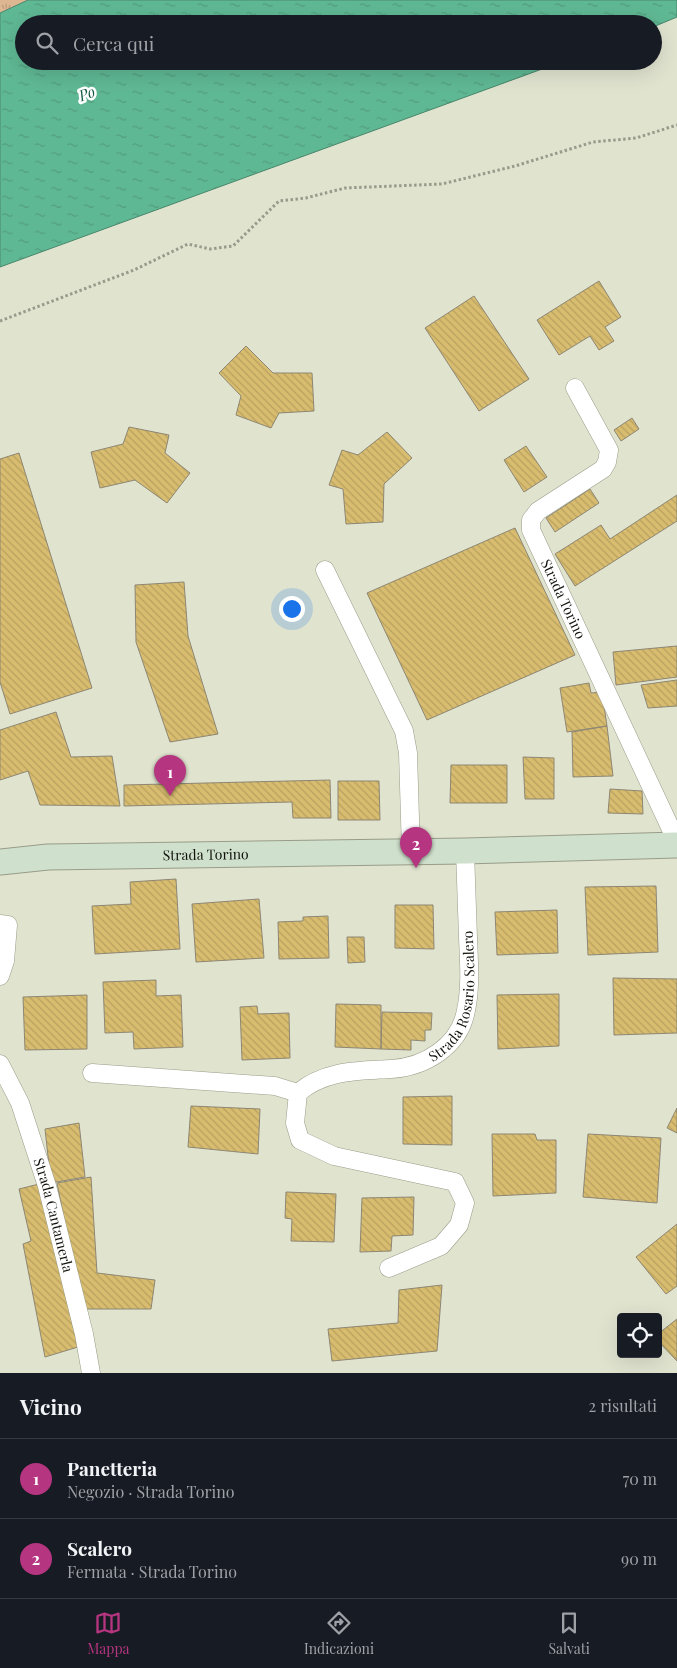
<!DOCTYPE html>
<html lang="it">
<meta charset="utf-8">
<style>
:root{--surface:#171b24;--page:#242831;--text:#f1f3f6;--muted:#9ea1a6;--line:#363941;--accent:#b63580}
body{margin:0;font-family:"Playfair Display",serif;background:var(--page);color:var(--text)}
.controls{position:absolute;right:15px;bottom:15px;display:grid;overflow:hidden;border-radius:5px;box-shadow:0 5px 20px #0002}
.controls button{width:45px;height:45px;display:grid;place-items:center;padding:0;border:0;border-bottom:1px solid var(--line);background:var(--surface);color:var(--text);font:25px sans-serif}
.you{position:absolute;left:291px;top:608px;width:18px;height:18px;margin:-12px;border:4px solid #fff;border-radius:50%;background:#1a73e8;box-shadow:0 0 0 8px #1a73e833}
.badge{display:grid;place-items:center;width:32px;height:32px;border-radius:50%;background:var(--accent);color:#fff;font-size:16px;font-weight:700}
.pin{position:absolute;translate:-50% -41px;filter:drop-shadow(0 1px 2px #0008)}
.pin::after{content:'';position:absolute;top:26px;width:18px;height:15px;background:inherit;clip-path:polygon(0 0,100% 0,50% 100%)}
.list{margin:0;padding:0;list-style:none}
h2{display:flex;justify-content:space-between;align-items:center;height:65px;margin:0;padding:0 20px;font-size:21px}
h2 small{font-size:16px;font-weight:400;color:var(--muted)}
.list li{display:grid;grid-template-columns:32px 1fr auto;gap:15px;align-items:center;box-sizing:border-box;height:80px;padding:0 20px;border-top:1px solid var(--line)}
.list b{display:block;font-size:19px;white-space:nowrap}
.list p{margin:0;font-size:16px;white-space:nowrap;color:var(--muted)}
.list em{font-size:16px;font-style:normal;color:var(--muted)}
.icon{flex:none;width:28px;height:28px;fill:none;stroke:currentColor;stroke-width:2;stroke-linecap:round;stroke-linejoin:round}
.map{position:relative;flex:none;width:677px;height:1373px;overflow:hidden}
.search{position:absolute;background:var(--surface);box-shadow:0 5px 20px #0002;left:15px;right:15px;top:15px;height:55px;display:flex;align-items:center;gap:12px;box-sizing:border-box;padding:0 18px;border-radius:28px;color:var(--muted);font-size:19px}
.sheet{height:225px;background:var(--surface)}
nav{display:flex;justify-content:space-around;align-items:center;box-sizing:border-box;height:70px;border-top:1px solid var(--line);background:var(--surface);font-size:14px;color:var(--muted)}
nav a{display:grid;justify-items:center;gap:2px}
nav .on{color:var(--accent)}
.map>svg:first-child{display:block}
.park{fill:url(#park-tufts)}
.water{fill:url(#water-ripples);stroke:#48866b}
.building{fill:url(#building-back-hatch);stroke:#8d8673}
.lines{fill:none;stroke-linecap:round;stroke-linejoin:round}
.minor-casing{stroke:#989c88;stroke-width:19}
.secondary-casing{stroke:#989c88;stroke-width:27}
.path{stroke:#989b8b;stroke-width:3;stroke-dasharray:2.5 2.5;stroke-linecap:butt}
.minor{stroke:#fff;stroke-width:18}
.secondary{stroke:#cfe0cc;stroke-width:25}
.labels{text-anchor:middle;stroke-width:5;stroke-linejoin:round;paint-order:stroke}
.street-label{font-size:14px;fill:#11120b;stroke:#fff}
.water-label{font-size:15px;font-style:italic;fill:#135a42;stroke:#fff}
</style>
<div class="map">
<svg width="677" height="1373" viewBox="0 0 677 1373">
<defs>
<pattern id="park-tufts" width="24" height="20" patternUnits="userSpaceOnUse" patternTransform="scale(1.25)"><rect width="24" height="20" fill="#ddb692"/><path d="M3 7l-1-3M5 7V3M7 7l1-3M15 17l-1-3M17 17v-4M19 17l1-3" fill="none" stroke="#bd9b7d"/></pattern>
<pattern id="water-ripples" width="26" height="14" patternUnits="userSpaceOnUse" patternTransform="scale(1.25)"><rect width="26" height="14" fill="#5fb894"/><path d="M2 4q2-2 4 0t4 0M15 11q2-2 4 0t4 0" fill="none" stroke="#529d7e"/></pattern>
<pattern id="building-back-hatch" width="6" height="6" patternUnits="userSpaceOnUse" patternTransform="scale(1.25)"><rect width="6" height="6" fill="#d8bc6f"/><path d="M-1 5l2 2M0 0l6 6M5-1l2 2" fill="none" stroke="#b8a15f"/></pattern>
</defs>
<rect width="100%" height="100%" fill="#e0e4cf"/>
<!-- park -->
<path class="park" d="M 0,0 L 28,0 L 0,13 Z"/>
<!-- water -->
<path class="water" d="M 28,0 L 677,0 L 677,17 L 653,27 L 653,24 L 24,24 L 24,61 L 564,61 L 0,267 L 0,13 Z"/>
<!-- building -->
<path class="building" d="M 599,281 L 621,317 L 605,327 L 614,341 L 599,350 L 590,336 L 559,355 L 537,320 Z
M 474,296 L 529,379 L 479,411 L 425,328 Z
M 246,346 L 273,373 L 312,373 L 314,411 L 279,413 L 271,428 L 236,415 L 241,396 L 219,373 Z
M 632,418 L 639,429 L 621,441 L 614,430 Z
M 129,427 L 169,435 L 165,453 L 190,473 L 167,503 L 135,480 L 100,488 L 91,452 L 123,444 Z
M 387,432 L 412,458 L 384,484 L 383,522 L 346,524 L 343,489 L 329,485 L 342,450 L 358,455 Z
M 526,446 L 547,477 L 524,492 L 504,460 Z
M 19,453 L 92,688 L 10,714 L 0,682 L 0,459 Z
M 590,489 L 599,503 L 555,532 L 546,518 Z
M 677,495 L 677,521 L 575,586 L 555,554 L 601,525 L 610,539 Z
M 515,528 L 575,655 L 427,720 L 367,593 Z
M 184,582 L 188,636 L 218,734 L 170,742 L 136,642 L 135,585 Z
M 677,646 L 677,677 L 616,685 L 613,652 Z
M 677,680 L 677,706 L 648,708 L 641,685 Z
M 589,683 L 591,693 L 602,692 L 607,726 L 567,732 L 560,688 Z
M 56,712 L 71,757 L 112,756 L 120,806 L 40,805 L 28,771 L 0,780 L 0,730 Z
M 607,726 L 613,776 L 573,777 L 572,732 Z
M 523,757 L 554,758 L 554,799 L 525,799 Z
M 451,765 L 507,765 L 507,803 L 450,803 Z
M 330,780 L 331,818 L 293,818 L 292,802 L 124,806 L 124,785 Z
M 338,781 L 379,781 L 380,820 L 338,820 Z
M 610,789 L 642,791 L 643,814 L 608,813 Z
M 176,879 L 180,949 L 95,954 L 92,906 L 131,904 L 130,882 Z
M 656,886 L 658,952 L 588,955 L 585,887 Z
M 259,899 L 264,958 L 196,962 L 192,904 Z
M 395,905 L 433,905 L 434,949 L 395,948 Z
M 557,910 L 558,953 L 497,955 L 495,912 Z
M 328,916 L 329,958 L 279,959 L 278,922 L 303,921 L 303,917 Z
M 347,937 L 364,937 L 365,962 L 348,963 Z
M 613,978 L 677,979 L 677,1033 L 614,1035 Z
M 156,980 L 156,996 L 181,995 L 183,1047 L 134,1049 L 133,1032 L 105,1033 L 103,982 Z
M 559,994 L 559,1046 L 498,1049 L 497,995 Z
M 87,995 L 87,1049 L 25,1050 L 23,997 Z
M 336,1004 L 381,1005 L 381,1049 L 335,1047 Z
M 257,1006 L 258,1014 L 289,1013 L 290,1058 L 242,1060 L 240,1007 Z
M 382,1012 L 432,1013 L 431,1030 L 425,1030 L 425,1041 L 411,1040 L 411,1050 L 381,1049 Z
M 452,1096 L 452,1145 L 403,1144 L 403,1097 Z
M 191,1106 L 260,1109 L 258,1154 L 188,1147 Z
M 677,1108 L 677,1133 L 667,1128 Z
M 79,1123 L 85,1177 L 51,1183 L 45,1129 Z
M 492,1134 L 535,1134 L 537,1140 L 556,1140 L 556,1193 L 493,1196 Z
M 588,1134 L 661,1138 L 657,1203 L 583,1197 Z
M 91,1177 L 97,1273 L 155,1280 L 151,1309 L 82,1309 L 57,1183 Z
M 39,1184 L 78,1347 L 45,1357 L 23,1244 L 31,1241 L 19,1189 Z
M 286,1192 L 336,1194 L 334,1242 L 291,1241 L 292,1219 L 285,1218 Z
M 414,1197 L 413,1235 L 392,1236 L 391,1251 L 360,1252 L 362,1198 Z
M 677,1224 L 677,1286 L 666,1294 L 636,1257 Z
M 442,1285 L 437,1351 L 332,1361 L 328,1329 L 398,1323 L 399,1290 Z
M 677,1319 L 677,1361 L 658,1341 L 658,1334 Z"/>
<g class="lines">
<defs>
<g id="minor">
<path id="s1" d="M 575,388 L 609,450 L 607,462 L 603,469 L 538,511 L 531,520 L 531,530 L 677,842"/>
<path d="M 325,570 L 404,731 L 408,753 L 411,851"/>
<path d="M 0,924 L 8,925 L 5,961 L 0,976"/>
<path id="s2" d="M 0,1064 L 20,1103 L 47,1186 L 84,1334 L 91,1373"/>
<path d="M 92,1073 L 275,1086 L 298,1093"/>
<path id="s3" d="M 389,1268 L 441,1246 L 459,1225 L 465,1203 L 455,1182 L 334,1156 L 300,1140 L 295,1123 L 298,1093 C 324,1070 358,1071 391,1069 C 425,1067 460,1046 466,1010 C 471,987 469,962 468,938 C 467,909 466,880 465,851"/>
</g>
<g id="secondary">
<path id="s4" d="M 0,862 L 48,857 L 465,851 L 677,845"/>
</g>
</defs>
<!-- minor casing -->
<use href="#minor" class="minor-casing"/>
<!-- secondary casing -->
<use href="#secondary" class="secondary-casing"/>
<!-- path -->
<path class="path" d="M 0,321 L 134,270 L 188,244 L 210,249 L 233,246 L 279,201 L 306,198 L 345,188 L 442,184 L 515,166 L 593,142 L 636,138 L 677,125"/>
<!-- minor -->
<use href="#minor" class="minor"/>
<!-- secondary -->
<use href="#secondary" class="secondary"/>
</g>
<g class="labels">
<!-- street labels -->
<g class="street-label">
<text dy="5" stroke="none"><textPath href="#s1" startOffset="266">Strada Torino</textPath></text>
<text dy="5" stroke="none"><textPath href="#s4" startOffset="206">Strada Torino</textPath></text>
<text dy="5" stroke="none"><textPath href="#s3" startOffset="549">Strada Rosario Scalero</textPath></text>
<text dy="5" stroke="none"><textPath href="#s2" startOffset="161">Strada Cantamerla</textPath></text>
</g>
<!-- water labels -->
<g class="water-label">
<text transform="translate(87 94) rotate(-21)" y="5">Po</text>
</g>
</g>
</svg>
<div class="controls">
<button><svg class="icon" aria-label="locate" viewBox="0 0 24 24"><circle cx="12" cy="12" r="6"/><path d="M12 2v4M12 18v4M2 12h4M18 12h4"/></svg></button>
</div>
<div class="you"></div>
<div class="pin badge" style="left:170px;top:796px">1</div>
<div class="pin badge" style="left:416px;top:868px">2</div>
<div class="search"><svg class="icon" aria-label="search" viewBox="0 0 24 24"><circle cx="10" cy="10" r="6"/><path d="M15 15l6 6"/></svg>Cerca qui</div>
</div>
<section class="sheet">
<h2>Vicino<small>2 risultati</small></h2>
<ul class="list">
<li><span class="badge">1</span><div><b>Panetteria</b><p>Negozio · Strada Torino</p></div><em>70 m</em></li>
<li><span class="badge">2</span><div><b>Scalero</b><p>Fermata · Strada Torino</p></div><em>90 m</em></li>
</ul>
</section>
<nav>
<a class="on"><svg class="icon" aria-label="map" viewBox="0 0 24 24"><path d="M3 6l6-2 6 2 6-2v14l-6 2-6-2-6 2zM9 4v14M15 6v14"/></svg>Mappa</a>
<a><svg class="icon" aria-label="directions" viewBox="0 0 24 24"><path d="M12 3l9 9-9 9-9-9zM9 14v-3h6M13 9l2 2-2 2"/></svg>Indicazioni</a>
<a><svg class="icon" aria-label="saved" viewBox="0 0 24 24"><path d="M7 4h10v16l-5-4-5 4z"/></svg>Salvati</a>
</nav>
